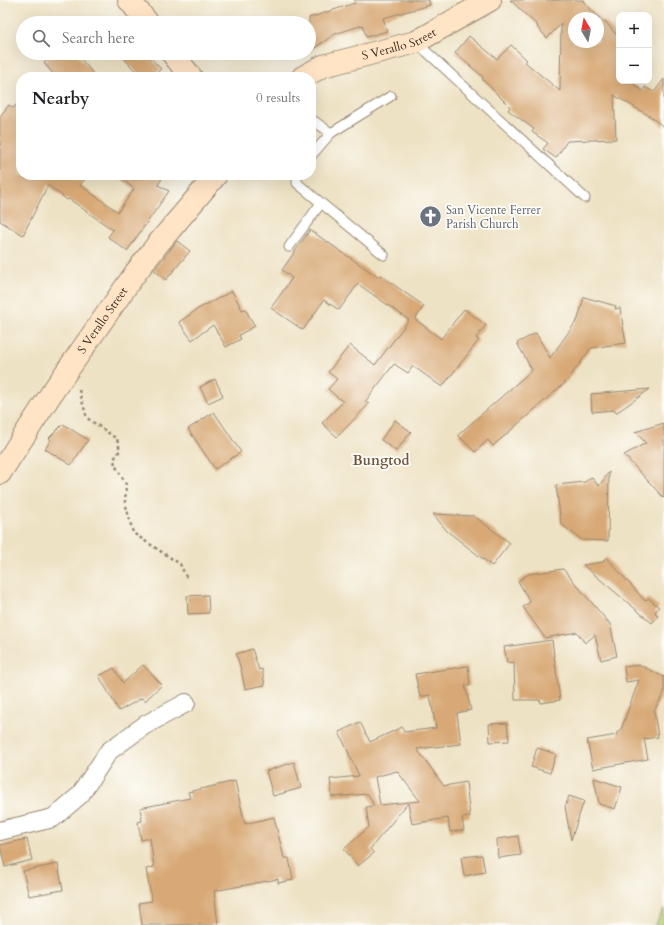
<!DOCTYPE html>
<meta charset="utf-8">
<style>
:root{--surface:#fff;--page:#f2f2f2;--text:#202124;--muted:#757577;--line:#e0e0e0}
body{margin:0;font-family:Cardo,serif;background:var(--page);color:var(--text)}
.controls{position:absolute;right:12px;top:12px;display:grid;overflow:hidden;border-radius:8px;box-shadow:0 4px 16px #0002}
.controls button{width:36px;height:36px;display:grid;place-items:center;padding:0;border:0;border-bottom:1px solid var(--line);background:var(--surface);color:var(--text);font:20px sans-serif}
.compass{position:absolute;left:568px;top:12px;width:36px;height:36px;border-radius:50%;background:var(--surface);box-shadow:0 4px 16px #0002;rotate:350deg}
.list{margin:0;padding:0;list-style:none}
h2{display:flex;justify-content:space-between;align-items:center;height:52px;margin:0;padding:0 16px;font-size:17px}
h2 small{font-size:13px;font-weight:400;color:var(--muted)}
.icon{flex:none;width:22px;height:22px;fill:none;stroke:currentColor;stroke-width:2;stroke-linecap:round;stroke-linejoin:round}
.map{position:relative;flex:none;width:664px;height:925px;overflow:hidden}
.search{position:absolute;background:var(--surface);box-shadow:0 4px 16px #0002;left:16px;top:16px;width:300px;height:44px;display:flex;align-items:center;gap:10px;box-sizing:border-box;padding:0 14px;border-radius:22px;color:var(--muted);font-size:15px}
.panel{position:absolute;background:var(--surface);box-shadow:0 4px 16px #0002;left:16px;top:72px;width:300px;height:108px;border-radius:16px}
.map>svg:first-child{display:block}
.grass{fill:#b4d178;stroke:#787e4b}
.building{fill:#d8a976;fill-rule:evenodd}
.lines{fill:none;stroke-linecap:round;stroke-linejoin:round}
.lane-casing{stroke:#948671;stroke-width:11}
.street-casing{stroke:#948671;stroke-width:20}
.secondary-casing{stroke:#948671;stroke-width:24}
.path{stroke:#948671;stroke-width:2.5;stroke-dasharray:3 3;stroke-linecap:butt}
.lane{stroke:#fff;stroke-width:9}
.street{stroke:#fff;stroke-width:18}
.secondary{stroke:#ffe4c6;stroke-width:22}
.labels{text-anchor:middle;stroke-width:3.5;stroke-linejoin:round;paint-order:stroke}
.street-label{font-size:12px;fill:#3b2a1e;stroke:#fdfcf7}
.worship-label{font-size:12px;fill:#5b616d;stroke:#fdfcf7;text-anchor:start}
.quarter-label{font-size:14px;font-weight:bold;fill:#72563d;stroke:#fdfcf7}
</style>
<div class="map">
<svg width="664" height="925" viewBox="0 0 664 925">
<rect width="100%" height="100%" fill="#fdfcf7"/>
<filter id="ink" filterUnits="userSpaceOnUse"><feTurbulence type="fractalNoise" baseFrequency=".025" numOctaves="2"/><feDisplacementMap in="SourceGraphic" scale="8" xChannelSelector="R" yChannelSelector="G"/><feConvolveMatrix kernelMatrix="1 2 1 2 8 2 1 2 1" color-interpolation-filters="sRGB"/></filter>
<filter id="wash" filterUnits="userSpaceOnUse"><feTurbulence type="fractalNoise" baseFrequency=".012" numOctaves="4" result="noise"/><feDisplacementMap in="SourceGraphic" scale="16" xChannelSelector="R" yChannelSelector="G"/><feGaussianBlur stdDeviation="0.9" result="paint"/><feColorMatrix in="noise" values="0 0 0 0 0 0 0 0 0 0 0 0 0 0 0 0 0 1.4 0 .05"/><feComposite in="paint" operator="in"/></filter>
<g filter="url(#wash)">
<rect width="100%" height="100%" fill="#eee2c4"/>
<!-- grass -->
<path class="grass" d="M 664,909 L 664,925 L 655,925 Z"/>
<g id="blocks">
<!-- building -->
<path class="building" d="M 354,0 L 429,0 L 430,5 L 383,18 L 387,31 L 366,37 L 363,25 L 335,34 L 309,52 L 309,18 L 355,3 Z
M 510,0 L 584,0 L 583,1 L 603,22 L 605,21 L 619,38 L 619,81 L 629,81 L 643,91 L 645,87 L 654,92 L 664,79 L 664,127 L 651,117 L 614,95 L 616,139 L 567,141 L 556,158 L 543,149 L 548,143 L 532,132 L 534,129 L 508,110 L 510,107 L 482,79 L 483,77 L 455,53 L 469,36 L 497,59 L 511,45 L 527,60 L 525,62 L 560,91 L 561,24 L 547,38 L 537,27 L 538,26 ZM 574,18 L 598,18 L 598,42 L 574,42 Z
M 43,53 L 76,53 L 96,77 L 56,77 L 44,63 L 47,60 Z
M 119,53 L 146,53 L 161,69 L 152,77 L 141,77 Z
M 21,100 L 21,175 L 89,175 L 80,185 L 118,212 L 134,189 L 117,175 L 164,175 L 158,185 L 169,191 L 127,251 L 108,237 L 113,230 L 69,199 L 67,200 L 48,185 L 23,235 L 0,221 L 0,116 L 9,105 L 13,108 Z
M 310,230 L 378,277 L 380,275 L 424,306 L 415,319 L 441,339 L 464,309 L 486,325 L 476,338 L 479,340 L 442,387 L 413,366 L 408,373 L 394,364 L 365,402 L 369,404 L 337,437 L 322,423 L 343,402 L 328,389 L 337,379 L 328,372 L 350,345 L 375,365 L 409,320 L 358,284 L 339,310 L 324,300 L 303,330 L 271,308 L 292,278 L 282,270 Z
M 177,241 L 190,251 L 166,280 L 154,270 Z
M 232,291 L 242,310 L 245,309 L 255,326 L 239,335 L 241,339 L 226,347 L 213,325 L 192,340 L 179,322 L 198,309 Z
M 584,297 L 616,306 L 615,309 L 620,308 L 626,343 L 591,348 L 567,381 L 493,446 L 488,440 L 475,452 L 458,435 L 532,370 L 517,343 L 536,333 L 550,358 L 578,319 Z
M 215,379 L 223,396 L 208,403 L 200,387 Z
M 650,389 L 616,413 L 614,410 L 592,412 L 591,394 Z
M 214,412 L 241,452 L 215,469 L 188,429 Z
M 395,420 L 411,432 L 396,451 L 381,440 Z
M 664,423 L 664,498 L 624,455 L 646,443 L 635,432 Z
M 63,424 L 88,440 L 71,465 L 45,449 L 51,440 L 49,438 Z
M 609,472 L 608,541 L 582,540 L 561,524 L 556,485 L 585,482 L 591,477 L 599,486 Z
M 433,514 L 474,516 L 510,543 L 492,566 L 447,531 Z
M 606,557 L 645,601 L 648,598 L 659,607 L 655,612 L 658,616 L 652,623 L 583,565 L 603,562 Z
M 563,569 L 610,624 L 617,656 L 601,660 L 595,635 L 585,643 L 577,632 L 545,638 L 523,607 L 530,602 L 518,581 L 529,574 Z
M 208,595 L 209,613 L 188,614 L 187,596 Z
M 552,640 L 560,700 L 541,703 L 540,700 L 515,700 L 514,662 L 507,663 L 504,647 Z
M 252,649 L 259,670 L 262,669 L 265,685 L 245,689 L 241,669 L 236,654 Z
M 143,665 L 162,685 L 145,701 L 142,698 L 119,711 L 99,676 L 114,668 L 123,683 Z
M 640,665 L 664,677 L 664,693 L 654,711 L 658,737 L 644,739 L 648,759 L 593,769 L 587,740 L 617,735 L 617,732 L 620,732 L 639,680 L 626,682 L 624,667 Z
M 468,666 L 470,686 L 465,686 L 471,710 L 457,713 L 461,744 L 417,749 L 444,786 L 466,782 L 470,817 L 462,818 L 464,830 L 450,832 L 448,818 L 412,824 L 408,803 L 370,849 L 374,853 L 358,866 L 344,849 L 369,827 L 366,807 L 374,806 L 368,794 L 332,797 L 330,779 L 359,776 L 339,732 L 360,722 L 370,742 L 402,727 L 404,732 L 436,728 L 430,695 L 420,697 L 415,674 ZM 397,771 L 420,801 L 380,805 L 375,777 Z
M 507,723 L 509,741 L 490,742 L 489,724 Z
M 537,748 L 556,754 L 550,773 L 531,767 Z
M 294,762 L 301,788 L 273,796 L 266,771 Z
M 594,778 L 622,787 L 615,809 L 599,804 Z
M 235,781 L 245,824 L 274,817 L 284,858 L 289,858 L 293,880 L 278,883 L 278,879 L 214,891 L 218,925 L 142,925 L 139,903 L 152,901 L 146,869 L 154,867 L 150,838 L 141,840 L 138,822 L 142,821 L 140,808 L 190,798 L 188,792 Z
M 569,796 L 584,801 L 571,840 L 565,807 Z
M 518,836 L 521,855 L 498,858 L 497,839 Z
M 27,839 L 32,860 L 5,867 L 0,845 Z
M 482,855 L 485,872 L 464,876 L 461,857 Z
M 58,864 L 63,890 L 29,896 L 23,871 Z"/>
</g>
</g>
<g filter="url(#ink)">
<use href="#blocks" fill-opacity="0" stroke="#948671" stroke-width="1"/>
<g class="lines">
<defs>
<path id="lane" d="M 416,42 L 585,198
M 311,119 L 331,133
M 311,156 L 331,133 L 391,96
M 297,175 L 297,183 L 384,255
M 289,247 L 321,203"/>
<path id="street" d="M 0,831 L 53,818 L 80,795 L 109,751 L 145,725 L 186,703"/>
<g id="secondary">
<path d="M 129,0 L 148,23"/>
<path d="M 172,53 L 191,77"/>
<path id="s1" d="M 303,77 L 323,66 L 416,42 L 490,0"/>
<path id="s2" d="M 0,473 L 53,391 L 134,275 L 157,245 L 216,175"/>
</g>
</defs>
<!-- lane casing -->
<use href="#lane" class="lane-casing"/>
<!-- street casing -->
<use href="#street" class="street-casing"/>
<!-- secondary casing -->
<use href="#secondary" class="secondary-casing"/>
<!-- path -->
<path class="path" d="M 79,390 L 87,418 L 117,439 L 120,450 L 114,459 L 115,465 L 126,484 L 125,502 L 133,533 L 180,564 L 187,579"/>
<!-- lane -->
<use href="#lane" class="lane"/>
<!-- street -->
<use href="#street" class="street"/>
<!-- secondary -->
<use href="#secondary" class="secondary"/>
</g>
</g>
<!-- icons -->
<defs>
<symbol id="church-disc" viewBox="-11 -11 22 22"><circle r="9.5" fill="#6b7280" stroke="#fdfcf7"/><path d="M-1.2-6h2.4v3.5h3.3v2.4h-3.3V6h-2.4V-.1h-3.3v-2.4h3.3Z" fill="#fff"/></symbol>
</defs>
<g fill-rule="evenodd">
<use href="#church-disc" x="418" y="204" width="25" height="25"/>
</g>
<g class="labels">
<!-- street labels -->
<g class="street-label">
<text dy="4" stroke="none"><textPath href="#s1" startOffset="102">S Verallo Street</textPath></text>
<text dy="4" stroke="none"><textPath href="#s2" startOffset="184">S Verallo Street</textPath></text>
</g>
<!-- worship labels -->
<g class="worship-label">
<text x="446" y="214">San Vicente Ferrer<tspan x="446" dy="14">Parish Church</tspan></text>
</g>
<!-- quarter labels -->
<g class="quarter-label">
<text x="381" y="465">Bungtod</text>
</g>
</g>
</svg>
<div class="controls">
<button>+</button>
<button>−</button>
</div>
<svg class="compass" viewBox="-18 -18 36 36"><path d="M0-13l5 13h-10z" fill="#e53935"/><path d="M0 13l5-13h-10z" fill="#757577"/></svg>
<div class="search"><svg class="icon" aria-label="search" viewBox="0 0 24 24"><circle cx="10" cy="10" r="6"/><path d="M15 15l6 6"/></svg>Search here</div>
<section class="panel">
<h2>Nearby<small>0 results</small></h2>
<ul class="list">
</ul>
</section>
</div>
